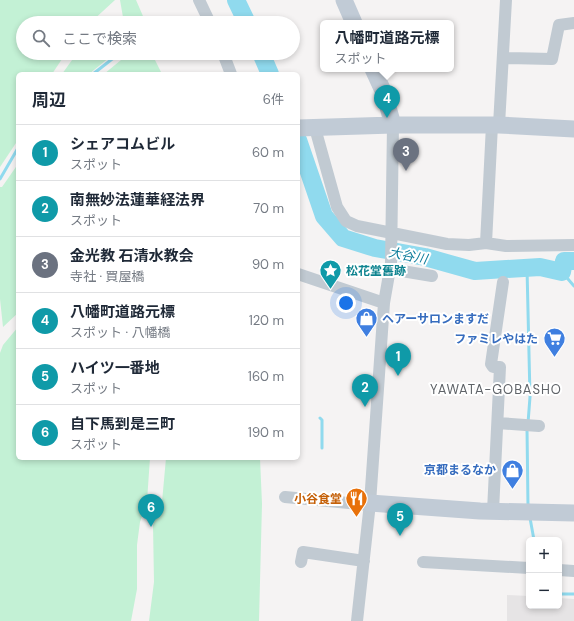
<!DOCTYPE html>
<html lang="ja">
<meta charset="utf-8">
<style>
:root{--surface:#fff;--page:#f2f2f3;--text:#1f2937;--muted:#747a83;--line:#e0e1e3;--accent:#b45309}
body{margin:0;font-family:"DM Sans","Noto Sans JP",sans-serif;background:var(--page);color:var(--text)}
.controls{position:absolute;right:12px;bottom:12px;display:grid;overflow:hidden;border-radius:6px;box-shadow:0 2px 6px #0003}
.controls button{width:36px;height:36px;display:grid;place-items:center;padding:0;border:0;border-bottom:1px solid var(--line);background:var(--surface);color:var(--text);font:20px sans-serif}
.you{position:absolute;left:346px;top:303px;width:14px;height:14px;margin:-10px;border:3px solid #fff;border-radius:50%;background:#1a73e8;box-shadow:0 0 0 6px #1a73e833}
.badge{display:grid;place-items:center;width:26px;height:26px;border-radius:50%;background:var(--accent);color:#fff;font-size:13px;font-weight:700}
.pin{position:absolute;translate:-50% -33px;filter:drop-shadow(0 1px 2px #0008)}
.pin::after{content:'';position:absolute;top:21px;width:14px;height:12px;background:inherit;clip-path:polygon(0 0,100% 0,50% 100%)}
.popup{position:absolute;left:320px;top:20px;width:134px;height:52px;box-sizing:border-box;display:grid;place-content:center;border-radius:6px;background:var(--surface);filter:drop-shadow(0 1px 3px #0005);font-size:13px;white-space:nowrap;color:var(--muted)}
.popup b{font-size:15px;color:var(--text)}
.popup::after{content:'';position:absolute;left:50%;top:100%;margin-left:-8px;border:8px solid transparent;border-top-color:var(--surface)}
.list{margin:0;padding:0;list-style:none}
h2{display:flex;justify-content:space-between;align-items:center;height:52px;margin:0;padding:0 16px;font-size:17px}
h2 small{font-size:13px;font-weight:400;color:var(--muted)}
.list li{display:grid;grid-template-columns:26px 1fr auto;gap:12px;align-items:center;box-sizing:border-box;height:56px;padding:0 16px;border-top:1px solid var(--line)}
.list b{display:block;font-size:15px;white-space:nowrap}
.list p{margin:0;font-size:13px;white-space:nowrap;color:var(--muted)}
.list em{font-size:13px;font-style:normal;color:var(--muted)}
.icon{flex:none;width:22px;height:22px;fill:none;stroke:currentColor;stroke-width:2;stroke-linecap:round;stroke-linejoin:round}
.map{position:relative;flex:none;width:574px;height:621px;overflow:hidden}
.search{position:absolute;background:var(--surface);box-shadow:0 2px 6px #0003;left:16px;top:16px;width:284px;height:44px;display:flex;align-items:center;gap:10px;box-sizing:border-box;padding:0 14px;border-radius:22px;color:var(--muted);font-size:15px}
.panel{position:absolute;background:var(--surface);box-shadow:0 2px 6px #0003;left:16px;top:72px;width:284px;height:388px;border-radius:6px}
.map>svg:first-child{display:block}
.education{fill:#e6e4e5}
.green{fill:#c3f1d5}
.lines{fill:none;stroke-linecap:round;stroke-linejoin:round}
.stream{stroke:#90daee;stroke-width:3}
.river{stroke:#90daee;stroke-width:18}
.street{stroke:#c1cad2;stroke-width:12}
.secondary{stroke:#c1cbd6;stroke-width:17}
.labels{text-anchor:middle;stroke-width:4;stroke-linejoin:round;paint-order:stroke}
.culture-label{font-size:12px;font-weight:bold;fill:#0d838f;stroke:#fff;text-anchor:start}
.shop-label{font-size:12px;font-weight:bold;fill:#366cbe;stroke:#fff;text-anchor:end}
.food-label{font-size:12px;font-weight:bold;fill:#c56008;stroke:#fff;text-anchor:end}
.water-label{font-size:13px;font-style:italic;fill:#0c7c9b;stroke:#fff}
.neighbourhood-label{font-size:13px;letter-spacing:1px;fill:#5f6368;stroke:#fff}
</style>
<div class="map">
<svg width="574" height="621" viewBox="0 0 574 621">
<rect width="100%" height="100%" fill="#f5f3f3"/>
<!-- education -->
<path class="education" d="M 507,595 L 529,596 L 529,606 L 559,606 L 559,598 L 574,599 L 574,621 L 507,621 Z"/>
<!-- green -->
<path class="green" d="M 0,0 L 115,0 L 90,23 L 23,23 L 23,53 L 66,53 L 52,74 L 18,74 L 18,140 L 0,167 Z
M 120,0 L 136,0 L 146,23 L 124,23 Z
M 77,53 L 115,53 L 89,74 L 62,74 Z
M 139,56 L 154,58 L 162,74 L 104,74 L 121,60 Z
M 18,164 L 18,313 L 3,327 L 0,299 L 0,187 L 2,187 Z
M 18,327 L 18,458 L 150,458 L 147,501 L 140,522 L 137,545 L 137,589 L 131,621 L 0,621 L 0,353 L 3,345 Z
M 166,458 L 260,458 L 262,504 L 259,621 L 149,621 L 154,582 L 153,525 L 162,502 Z"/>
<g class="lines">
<!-- stream -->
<path class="stream" d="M 93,74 L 116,56 L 124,53
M 0,179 L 18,148
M 527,268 L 530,397 L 528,423
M 562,272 L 574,286
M 320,418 L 322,420 L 322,448
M 527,428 L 528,507
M 530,518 L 534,540
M 559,594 L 574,594"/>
<!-- river -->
<path class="river" d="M 236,0 L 247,23
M 261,53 L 270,74
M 298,140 L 324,216 L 343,238 L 375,248 L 425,257 L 475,271 L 540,267 L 562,272 L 564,261 L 574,261"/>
<!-- street -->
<path class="street" d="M 199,0 L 210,23
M 223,53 L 231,74
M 503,58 L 552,59 L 559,25 L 574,23
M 499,125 L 506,0
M 315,128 L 337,207 L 346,221 L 357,226 L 447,244 L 469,245 L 486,243 L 506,246 L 574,245
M 486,243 L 492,125
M 390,269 L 432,276
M 298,274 L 384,303
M 498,423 L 539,426
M 285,497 L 370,505
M 493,511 L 500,367 L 493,367 L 491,364 L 503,282
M 301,562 L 303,552 L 364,561
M 423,562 L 529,568
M 559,570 L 574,571
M 357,621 L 370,503 L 384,303 L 391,263 L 393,125"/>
<!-- secondary -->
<path class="secondary" d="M 344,0 L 354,23
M 373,69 L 384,93 L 393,125
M 298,128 L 393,125 L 499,125 L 574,129
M 370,503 L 480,511 L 574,513"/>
</g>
<!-- icons -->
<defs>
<symbol id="sight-pin" viewBox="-11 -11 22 30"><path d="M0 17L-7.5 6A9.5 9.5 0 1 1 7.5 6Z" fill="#0f9aa8" stroke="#fff"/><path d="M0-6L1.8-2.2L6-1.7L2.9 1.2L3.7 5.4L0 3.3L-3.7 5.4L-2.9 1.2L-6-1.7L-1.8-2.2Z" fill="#fff"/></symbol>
<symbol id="shop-pin" viewBox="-11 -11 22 30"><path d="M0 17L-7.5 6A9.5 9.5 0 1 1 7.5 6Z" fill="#3f7fe0" stroke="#fff"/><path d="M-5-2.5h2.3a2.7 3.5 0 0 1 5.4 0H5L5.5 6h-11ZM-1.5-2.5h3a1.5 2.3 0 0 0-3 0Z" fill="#fff"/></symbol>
<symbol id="supermarket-pin" viewBox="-11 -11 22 30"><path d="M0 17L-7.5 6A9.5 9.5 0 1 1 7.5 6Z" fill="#3f7fe0" stroke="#fff"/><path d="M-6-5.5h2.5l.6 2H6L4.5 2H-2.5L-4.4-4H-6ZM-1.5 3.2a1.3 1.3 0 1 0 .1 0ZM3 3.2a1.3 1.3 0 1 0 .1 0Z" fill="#fff"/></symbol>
<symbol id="restaurant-pin" viewBox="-11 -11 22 30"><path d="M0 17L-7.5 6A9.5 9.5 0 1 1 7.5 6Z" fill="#e8710a" stroke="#fff"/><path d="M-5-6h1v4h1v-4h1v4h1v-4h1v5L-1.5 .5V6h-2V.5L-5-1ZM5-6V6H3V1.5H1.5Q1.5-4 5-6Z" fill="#fff"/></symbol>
</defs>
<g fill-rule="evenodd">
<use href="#sight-pin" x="318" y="258" width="25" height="34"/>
<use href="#shop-pin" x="354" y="306" width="25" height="34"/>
<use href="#supermarket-pin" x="542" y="326" width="25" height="34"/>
<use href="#shop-pin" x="500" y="458" width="25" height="34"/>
<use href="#restaurant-pin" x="344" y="486" width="25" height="34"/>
</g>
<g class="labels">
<!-- culture labels -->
<g class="culture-label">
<text x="346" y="275">松花堂舊跡</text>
</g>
<!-- shop labels -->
<g class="shop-label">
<text x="382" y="323" text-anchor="start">ヘアーサロンますだ</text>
<text x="538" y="343">ファミレやはた</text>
<text x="496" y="474">京都まるなか</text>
</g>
<!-- food labels -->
<g class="food-label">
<text x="342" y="503">小谷食堂</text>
</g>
<!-- water labels -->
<g class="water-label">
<text transform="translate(408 255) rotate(11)" y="5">大谷川</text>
</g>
<!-- neighbourhood labels -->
<g class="neighbourhood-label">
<text x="496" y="394">YAWATA-GOBASHO</text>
</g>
</g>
</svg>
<div class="controls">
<button>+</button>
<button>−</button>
</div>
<div class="you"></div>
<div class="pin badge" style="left:398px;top:376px;background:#0f9aa8">1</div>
<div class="pin badge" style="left:365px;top:407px;background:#0f9aa8">2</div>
<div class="pin badge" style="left:406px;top:171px;background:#6b7280">3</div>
<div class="pin badge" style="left:387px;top:118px;background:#0f9aa8">4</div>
<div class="popup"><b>八幡町道路元標</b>スポット</div>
<div class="pin badge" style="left:400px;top:536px;background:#0f9aa8">5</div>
<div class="pin badge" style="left:151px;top:527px;background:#0f9aa8">6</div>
<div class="search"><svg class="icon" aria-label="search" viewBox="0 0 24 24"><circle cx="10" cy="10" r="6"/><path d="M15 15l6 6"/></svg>ここで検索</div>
<section class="panel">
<h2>周辺<small>6件</small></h2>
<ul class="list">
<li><span class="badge" style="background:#0f9aa8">1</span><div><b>シェアコムビル</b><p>スポット</p></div><em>60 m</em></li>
<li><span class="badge" style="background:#0f9aa8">2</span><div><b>南無妙法蓮華経法界</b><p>スポット</p></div><em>70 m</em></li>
<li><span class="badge" style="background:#6b7280">3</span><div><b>金光教 石清水教会</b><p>寺社 · 買屋橋</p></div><em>90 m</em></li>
<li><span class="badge" style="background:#0f9aa8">4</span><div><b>八幡町道路元標</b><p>スポット · 八幡橋</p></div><em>120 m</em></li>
<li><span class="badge" style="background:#0f9aa8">5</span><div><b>ハイツ一番地</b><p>スポット</p></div><em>160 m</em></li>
<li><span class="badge" style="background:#0f9aa8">6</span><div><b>自下馬到是三町</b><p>スポット</p></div><em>190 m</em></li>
</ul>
</section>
</div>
